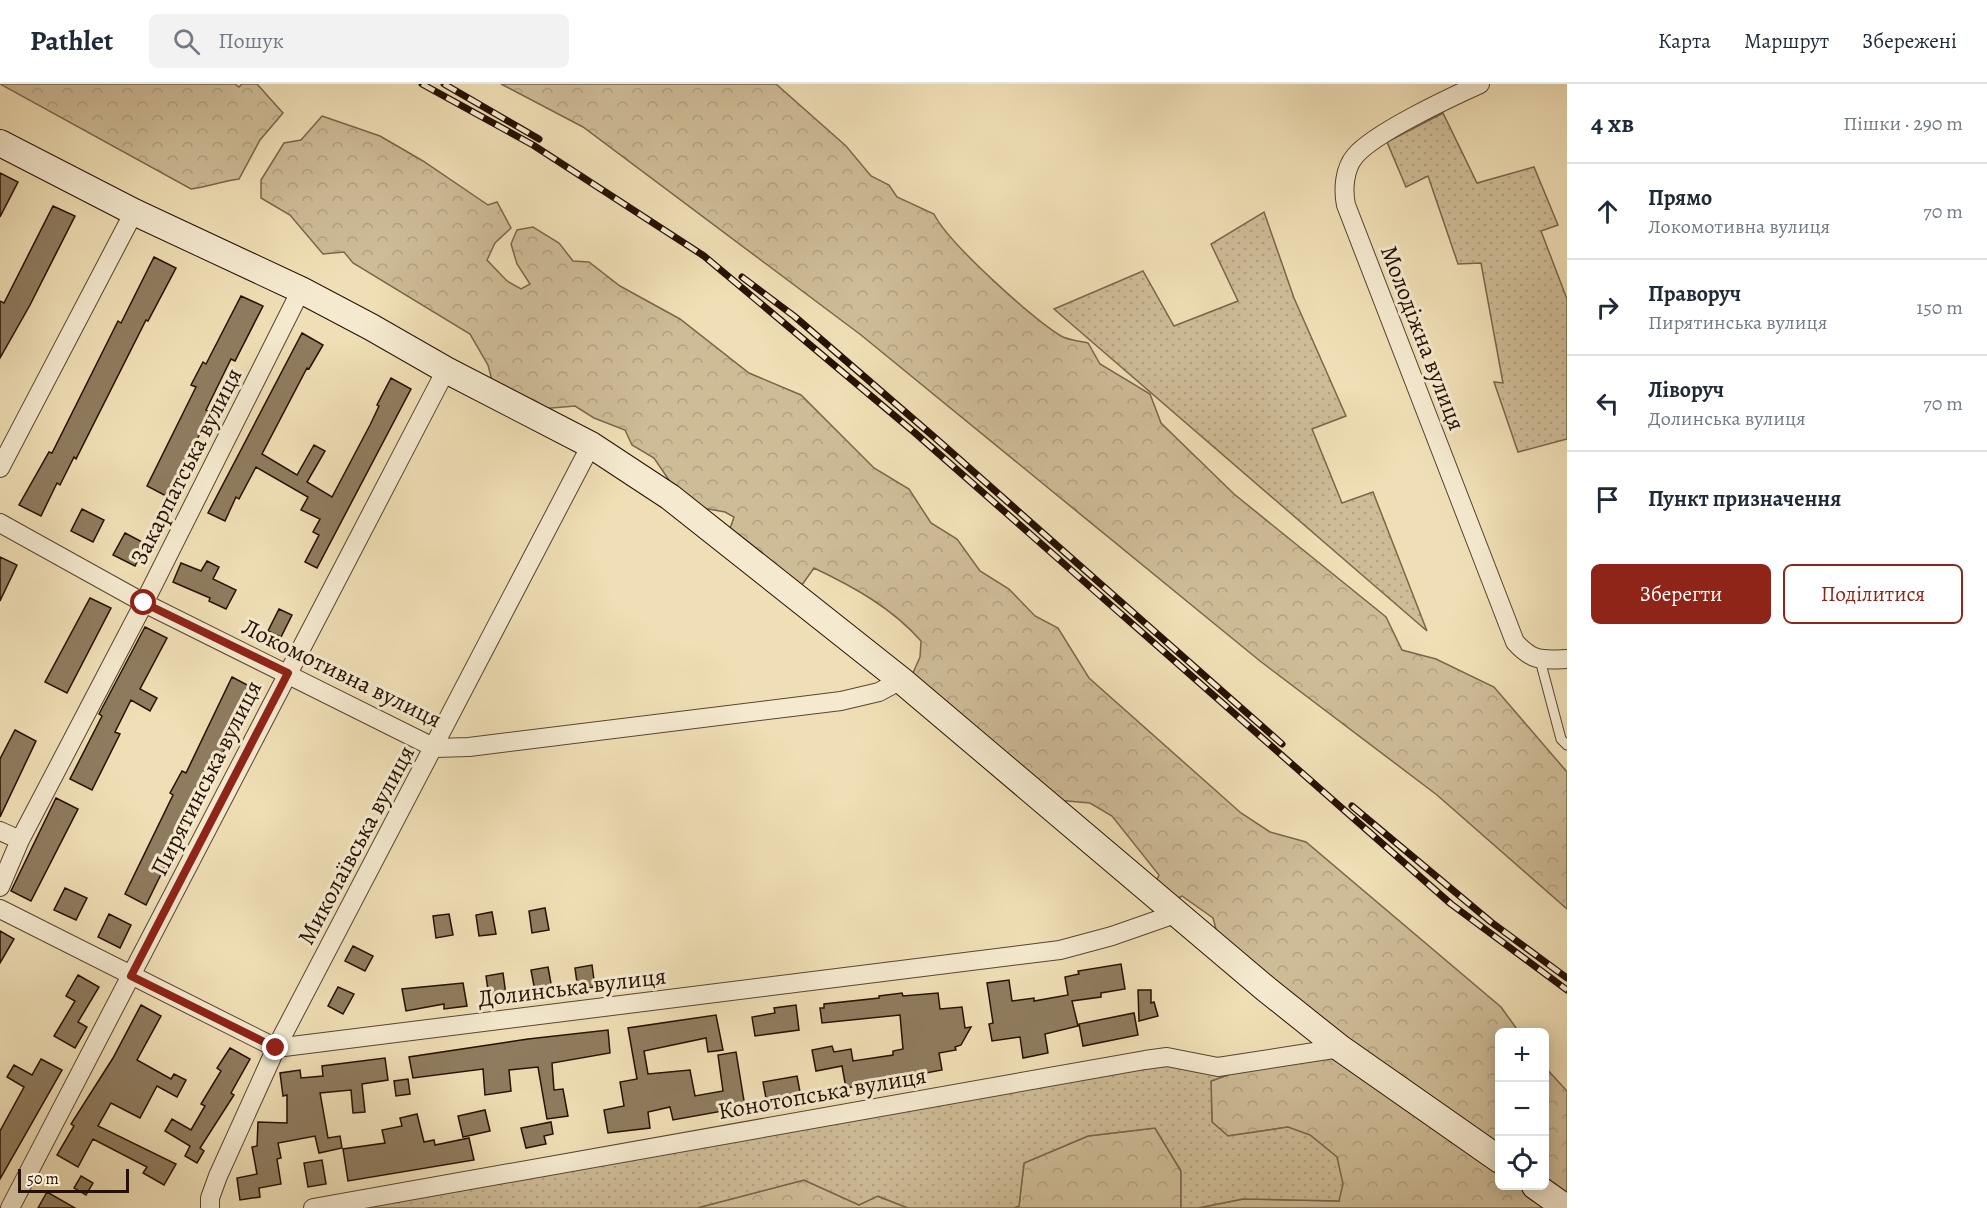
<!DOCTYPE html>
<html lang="uk">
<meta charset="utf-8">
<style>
:root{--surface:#fff;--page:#f2f2f3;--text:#1f2937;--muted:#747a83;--line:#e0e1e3;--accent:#8f2418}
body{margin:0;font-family:Alegreya,serif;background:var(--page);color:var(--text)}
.controls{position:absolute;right:18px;bottom:18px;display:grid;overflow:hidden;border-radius:9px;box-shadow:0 3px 15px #0003}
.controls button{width:54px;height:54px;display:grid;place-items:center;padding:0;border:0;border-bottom:2px solid var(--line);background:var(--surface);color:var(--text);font:30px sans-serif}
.scale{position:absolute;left:18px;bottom:15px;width:111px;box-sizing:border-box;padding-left:6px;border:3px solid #261000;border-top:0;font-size:16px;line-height:21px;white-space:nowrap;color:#261000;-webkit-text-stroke:4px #f5ead0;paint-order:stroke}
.stop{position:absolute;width:18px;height:18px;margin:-14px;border:4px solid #8f2418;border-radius:50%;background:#fff}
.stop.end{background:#8f2418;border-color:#fff;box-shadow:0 2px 6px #0008}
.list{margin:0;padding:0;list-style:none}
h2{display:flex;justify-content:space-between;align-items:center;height:78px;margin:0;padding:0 24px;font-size:26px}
h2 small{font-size:20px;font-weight:400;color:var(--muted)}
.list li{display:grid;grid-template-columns:39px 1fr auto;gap:18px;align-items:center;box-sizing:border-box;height:96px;padding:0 24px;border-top:2px solid var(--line)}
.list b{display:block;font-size:22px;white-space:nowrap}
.list p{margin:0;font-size:20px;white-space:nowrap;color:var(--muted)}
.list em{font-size:20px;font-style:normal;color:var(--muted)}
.actions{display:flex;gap:12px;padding:18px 24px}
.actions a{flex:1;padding:14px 0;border:2px solid var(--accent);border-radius:9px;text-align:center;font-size:21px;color:var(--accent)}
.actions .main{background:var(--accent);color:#fff}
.icon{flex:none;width:33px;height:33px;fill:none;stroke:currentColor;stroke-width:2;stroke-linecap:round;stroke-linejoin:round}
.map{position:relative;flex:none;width:1567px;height:1124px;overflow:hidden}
header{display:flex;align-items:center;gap:36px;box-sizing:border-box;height:84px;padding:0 30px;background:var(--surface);border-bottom:2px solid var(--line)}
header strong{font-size:28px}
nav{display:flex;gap:33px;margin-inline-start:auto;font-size:21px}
.search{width:420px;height:54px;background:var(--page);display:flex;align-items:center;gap:15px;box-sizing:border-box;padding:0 21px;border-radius:9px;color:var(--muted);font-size:22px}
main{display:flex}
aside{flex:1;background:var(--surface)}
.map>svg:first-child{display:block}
.forest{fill:url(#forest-crowns);stroke:#7a664c;stroke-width:1.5}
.park{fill:url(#park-dots);stroke:#7a664c;stroke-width:1.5}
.building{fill:#8f7c5f;stroke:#261000;stroke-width:1.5}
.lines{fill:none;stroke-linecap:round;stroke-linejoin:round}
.lane-casing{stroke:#58442e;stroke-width:11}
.street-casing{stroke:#58442e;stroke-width:20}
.secondary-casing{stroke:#261000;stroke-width:28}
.lane{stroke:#f5ead0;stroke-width:9}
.street{stroke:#f5ead0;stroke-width:18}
.secondary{stroke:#f5ead0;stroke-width:26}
.rail-casing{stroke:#261000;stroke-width:7}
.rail{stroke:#f5ead0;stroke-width:4.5;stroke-dasharray:14;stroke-linecap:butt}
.route{stroke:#8f2418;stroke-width:8}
.labels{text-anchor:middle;stroke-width:6;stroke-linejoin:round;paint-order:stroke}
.street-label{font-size:24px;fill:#261000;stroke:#f5ead0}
</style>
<header>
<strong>Pathlet</strong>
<div class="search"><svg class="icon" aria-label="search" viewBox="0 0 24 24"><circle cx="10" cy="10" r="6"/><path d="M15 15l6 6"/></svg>Пошук</div>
<nav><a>Карта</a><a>Маршрут</a><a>Збережені</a></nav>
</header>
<main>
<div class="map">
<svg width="1567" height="1124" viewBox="0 0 1567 1124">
<defs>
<pattern id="forest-crowns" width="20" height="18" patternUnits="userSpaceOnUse" patternTransform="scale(1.5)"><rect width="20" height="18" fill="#cebc97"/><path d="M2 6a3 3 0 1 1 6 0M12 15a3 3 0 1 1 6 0" fill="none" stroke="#b1a180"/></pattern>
<pattern id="park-dots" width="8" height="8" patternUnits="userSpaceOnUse" patternTransform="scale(1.5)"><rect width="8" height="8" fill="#cebc97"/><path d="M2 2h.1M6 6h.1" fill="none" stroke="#b1a180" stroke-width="1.8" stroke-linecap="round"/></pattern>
</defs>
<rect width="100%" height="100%" fill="#f0dfb6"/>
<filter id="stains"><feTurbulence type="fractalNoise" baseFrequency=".00333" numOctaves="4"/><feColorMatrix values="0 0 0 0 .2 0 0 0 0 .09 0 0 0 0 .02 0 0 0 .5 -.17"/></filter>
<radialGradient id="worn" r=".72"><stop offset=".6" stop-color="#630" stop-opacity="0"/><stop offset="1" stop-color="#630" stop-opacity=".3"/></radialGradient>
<!-- forest -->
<path class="forest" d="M 0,0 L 235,0 L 239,3 L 242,0 L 257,0 L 283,29 L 260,56 L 239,95 C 222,97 208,103 191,105 Z
M 501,0 L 776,0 L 846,62 L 871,92 L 889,101 L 897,113 L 934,130 C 948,159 1032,234 1061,252 C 1068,256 1079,257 1088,259 L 1100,280 L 1150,310 L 1161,339 L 1234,410 L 1386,533 L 1402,566 L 1436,575 L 1494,603 L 1567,688 L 1567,825 L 1437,711 L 1260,577 L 861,251 L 583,43 Z
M 322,32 L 380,52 L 423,77 L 488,121 L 497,118 L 511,144 L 495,159 L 487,176 L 507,197 L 521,205 L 530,200 L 517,180 L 511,160 L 517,146 L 533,143 L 559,159 L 573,177 L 589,178 L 620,202 L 680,235 L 749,289 L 801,311 L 874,384 L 909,405 L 931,439 L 957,455 L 980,487 L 1009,505 L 1035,532 L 1058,544 L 1089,594 L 1241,729 L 1270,748 L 1306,758 L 1501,923 L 1519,948 L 1500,948 L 1499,1067 L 1220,860 L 1213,834 L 1182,812 L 1172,817 L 1154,802 L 1159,791 L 1112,732 L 1090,719 L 1056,716 L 912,591 L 920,573 L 921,557 C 892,524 854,503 814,484 L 797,508 L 727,453 L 734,433 L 725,428 L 686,421 L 654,374 L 632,361 L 625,346 L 594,334 L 575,322 L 540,325 L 494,304 L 488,281 L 470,250 L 353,179 L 344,168 L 323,170 L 290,131 L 261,114 L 261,96 L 284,59 L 301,56 Z
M 1340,969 L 1499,1090 L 1500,1102 L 1516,1102 L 1549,1124 L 1198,1124 L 1243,1115 L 1339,1117 L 1288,1043 L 1228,1052 L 1212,1038 L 1211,997 L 1239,987 Z
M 1544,982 L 1567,1007 L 1567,1116 L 1545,1099 Z
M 1155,1044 L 1181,1087 L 1181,1124 L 1014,1124 L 1019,1122 L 1024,1079 L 1088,1052 Z
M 804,1096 L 859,1121 L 877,1112 L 908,1124 L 697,1124 Z"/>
<!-- park -->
<path class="park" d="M 1443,29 L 1477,99 L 1534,83 L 1558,141 L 1541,147 L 1567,215 L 1567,355 L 1518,368 L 1494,298 L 1503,299 L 1481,179 L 1458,180 L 1428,92 L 1406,103 L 1387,58 Z
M 1264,128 L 1294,214 L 1346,332 L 1312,345 L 1342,419 L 1373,408 L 1427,547 L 1054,225 L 1143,187 L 1174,242 L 1238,217 L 1211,160 Z
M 1162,978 L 1239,987 L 1211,997 L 1212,1038 L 1228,1052 L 1288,1043 L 1310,1051 L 1337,1073 L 1343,1100 L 1339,1117 L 1243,1115 L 1198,1124 L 1181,1124 L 1181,1087 L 1155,1044 L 1088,1052 L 1024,1079 L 1019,1122 L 1014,1124 L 908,1124 L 878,1112 L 859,1121 L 804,1096 L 697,1124 L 355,1124 Z"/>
<!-- building -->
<path class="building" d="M 0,89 L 18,98 L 0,133 Z
M 53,122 L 75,132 L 30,221 L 0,274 L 0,217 L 4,219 Z
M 154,173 L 176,184 L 148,237 L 146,236 L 76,375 L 74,373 L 60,401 L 57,399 L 41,432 L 19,421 L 49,368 L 52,369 L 118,237 L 121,239 Z
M 241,212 L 263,222 L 235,277 L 231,275 L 206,326 L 211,328 L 168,413 L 147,402 L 196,303 L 191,301 L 203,278 L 206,280 Z
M 302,249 L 323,261 L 309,285 L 307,284 L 262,370 L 297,391 L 314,361 L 325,367 L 307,398 L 332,413 L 370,341 L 379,322 L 377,321 L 391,294 L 411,305 L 317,484 L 305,478 L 319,451 L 313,448 L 320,435 L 301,426 L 308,413 L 256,383 L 239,415 L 236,413 L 225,437 L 208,429 Z
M 82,425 L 104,436 L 93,458 L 71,447 Z
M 125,449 L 146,460 L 135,482 L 113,471 Z
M 0,473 L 17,481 L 0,517 Z
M 207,477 L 219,483 L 213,495 L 236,506 L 226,525 L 209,517 L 210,514 L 173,498 L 181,479 L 201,487 Z
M 90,514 L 111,524 L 67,609 L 45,598 Z
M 279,525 L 292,531 L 281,553 L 268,547 Z
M 145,543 L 167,554 L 140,605 L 157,614 L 150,627 L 131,616 L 115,648 L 120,650 L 92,706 L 70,695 L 102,632 L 99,630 Z
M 232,593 L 253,604 L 213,690 L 208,688 L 186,732 L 189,733 L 146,821 L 125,810 L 173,711 L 170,709 L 182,687 L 186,689 Z
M 15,646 L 36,657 L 0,733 L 0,675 Z
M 56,714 L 78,725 L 31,817 L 11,807 Z
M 65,804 L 87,814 L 76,836 L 54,826 Z
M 545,824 L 549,846 L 532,849 L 529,827 Z
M 492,828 L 496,850 L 479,852 L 476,831 Z
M 109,830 L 131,841 L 120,864 L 98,853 Z
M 449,830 L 453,851 L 436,854 L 433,832 Z
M 0,847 L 14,855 L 0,879 Z
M 353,862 L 373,872 L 365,887 L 345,877 Z
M 1121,880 L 1125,905 L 1101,909 L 1101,913 L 1072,917 L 1078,942 L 1045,950 L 1048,969 L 1023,974 L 1020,953 L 992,957 L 989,940 L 993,939 L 987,899 L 1009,896 L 1012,917 L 1034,914 L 1034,917 L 1068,911 L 1065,893 L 1079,890 L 1078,887 Z
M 592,881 L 595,903 L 578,906 L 575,884 Z
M 548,883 L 552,905 L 535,907 L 531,886 Z
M 503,889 L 506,911 L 489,913 L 486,892 Z
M 78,891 L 99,903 L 78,938 L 87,943 L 75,964 L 54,952 L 75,917 L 66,912 Z
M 463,899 L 467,922 L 444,925 L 444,920 L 406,927 L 402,905 Z
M 338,903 L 354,910 L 343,930 L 328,922 Z
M 1138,906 L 1151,906 L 1151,919 L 1154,918 L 1158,932 L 1139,937 Z
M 902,909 L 903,912 L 938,909 L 940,925 L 962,923 L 965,944 L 971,943 L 961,961 L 955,963 L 956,966 L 939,969 L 942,986 L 846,1004 L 842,982 L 816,987 L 812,966 L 832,962 L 834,968 L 851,965 L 853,977 L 893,971 L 893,967 L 903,965 L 900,931 L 822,939 L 820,924 L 824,924 L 824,920 L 879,914 L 879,912 Z
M 141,921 L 161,932 L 137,976 L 171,995 L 174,990 L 186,996 L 177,1013 L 157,1002 L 140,1034 L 111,1019 L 98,1042 L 176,1080 L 164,1101 L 143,1089 L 147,1083 L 93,1055 L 78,1083 L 57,1071 L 74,1042 L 71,1040 L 113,974 Z
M 796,921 L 799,946 L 755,952 L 752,933 L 775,929 L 774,924 Z
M 1134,929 L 1138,951 L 1083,962 L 1079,940 Z
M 716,931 L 723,966 L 708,968 L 706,954 L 644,967 L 648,990 L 690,986 L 695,1012 L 723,1007 L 718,971 L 736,968 L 745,1023 L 673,1036 L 670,1023 L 648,1028 L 650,1044 L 608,1049 L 604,1026 L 624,1022 L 620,998 L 637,995 L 628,944 Z
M 608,946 L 610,969 L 552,979 L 554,1006 L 563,1005 L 568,1032 L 547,1035 L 538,983 L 509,986 L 511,1007 L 485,1011 L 483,985 L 413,994 L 409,973 L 528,955 Z
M 230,964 L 250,975 L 231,1009 L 234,1011 L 200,1064 L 204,1067 L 197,1079 L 185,1072 L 190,1062 L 165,1047 L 172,1035 L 191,1046 L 205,1022 L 201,1020 L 221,987 L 217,984 Z
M 385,974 L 388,996 L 362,1000 L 365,1028 L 353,1029 L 351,1006 L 320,1009 L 328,1054 L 340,1052 L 342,1064 L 319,1069 L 315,1052 L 278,1059 L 281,1074 L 277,1075 L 281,1100 L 259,1104 L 260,1113 L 240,1116 L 237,1094 L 257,1090 L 252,1063 L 257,1062 L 258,1038 L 287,1039 L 287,1011 L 283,1012 L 280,989 L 300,986 L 301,994 L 323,992 L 322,982 Z
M 41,975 L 62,986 L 0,1095 L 0,1047 L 24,1003 L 7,993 L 14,981 L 32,991 Z
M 797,992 L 800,1008 L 788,1011 L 789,1016 L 767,1020 L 763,998 Z
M 408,995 L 410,1010 L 396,1012 L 394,997 Z
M 485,1026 L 490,1047 L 463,1053 L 458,1032 Z
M 417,1030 L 424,1058 L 434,1056 L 435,1061 L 469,1054 L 474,1076 L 348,1097 L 343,1065 L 385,1059 L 382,1046 L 402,1042 L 400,1034 Z
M 551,1038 L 553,1050 L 544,1052 L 546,1060 L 526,1064 L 521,1044 Z
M 322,1076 L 326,1100 L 308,1103 L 304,1079 Z
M 81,1092 L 93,1099 L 86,1111 L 74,1104 Z
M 47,1108 L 75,1124 L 38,1124 Z"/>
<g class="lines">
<defs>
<path id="lane" d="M 1540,576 L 1561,655 L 1567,661"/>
<path id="street" d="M 1480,0 C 1451,13 1374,49 1355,72 C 1344,85 1343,106 1346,121 L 1515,558 C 1533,578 1542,576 1567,575
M 0,384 L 134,128
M 0,439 L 144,519 L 435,664 L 469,663 L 841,617 L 879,608 L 901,596
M 0,747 L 20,756
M 0,803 L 20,756 L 144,519 L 301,206
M 0,825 L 276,964 L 1060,866 L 1112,852 L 1175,830
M 10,1124 L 446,286
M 210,1124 L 210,1114 L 218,1092 L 276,964 L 591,361
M 313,1124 L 1145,976 L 1167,973 L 1218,983 L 1340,964"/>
<path id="secondary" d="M 0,59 L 134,128 L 301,206 L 371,243 L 446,286 L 591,361 L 670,413 L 901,596 L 1266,905 L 1340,964 L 1500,1076
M 1535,1102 L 1566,1124"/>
</defs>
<!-- lane casing -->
<use href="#lane" class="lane-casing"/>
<!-- street casing -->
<use href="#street" class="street-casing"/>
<!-- secondary casing -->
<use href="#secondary" class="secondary-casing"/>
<!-- lane -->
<use href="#lane" class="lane"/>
<!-- street -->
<use href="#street" class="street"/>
<!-- secondary -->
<use href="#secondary" class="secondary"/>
<defs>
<path id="rail" d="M 422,0 L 533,61 L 704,172 L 914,348 L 1451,820 L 1567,906
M 444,0 L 539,55
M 742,193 L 794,232 L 933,352 L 1282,660
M 1352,722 L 1491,838 L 1567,894"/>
</defs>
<!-- rail casing -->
<use href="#rail" class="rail-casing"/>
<!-- rail -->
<use href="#rail" class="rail"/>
</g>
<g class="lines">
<!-- route -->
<path class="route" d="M 144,519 L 288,589 L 131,892 L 276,964"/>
</g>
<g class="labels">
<!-- street labels -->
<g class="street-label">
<text transform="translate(1423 254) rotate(69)" y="8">Молодіжна вулиця</text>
<text transform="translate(186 382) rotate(-63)" y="8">Закарпатська вулиця</text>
<text transform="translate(342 589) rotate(26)" y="8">Локомотивна вулиця</text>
<text transform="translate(206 694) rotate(-63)" y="8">Пирятинська вулиця</text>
<text transform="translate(356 761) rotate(-62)" y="8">Миколаївська вулиця</text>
<text transform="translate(572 903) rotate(-7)" y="8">Долинська вулиця</text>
<text transform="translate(822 1009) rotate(-10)" y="8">Конотопська вулиця</text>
</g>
</g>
<rect width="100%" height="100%" filter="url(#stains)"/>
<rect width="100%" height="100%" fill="url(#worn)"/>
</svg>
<div class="controls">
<button>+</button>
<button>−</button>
<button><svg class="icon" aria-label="locate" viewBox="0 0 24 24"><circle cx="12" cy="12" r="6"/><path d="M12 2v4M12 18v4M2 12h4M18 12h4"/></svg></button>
</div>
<div class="scale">50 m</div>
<div class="stop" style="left:144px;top:519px"></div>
<div class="stop end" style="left:276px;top:964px"></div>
</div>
<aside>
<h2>4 хв<small>Пішки · 290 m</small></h2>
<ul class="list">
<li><svg class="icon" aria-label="ahead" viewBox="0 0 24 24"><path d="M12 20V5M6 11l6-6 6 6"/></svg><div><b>Прямо</b><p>Локомотивна вулиця</p></div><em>70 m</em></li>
<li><svg class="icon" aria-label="right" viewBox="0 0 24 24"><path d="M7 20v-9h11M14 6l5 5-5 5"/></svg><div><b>Праворуч</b><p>Пирятинська вулиця</p></div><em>150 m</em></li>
<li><svg class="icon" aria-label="left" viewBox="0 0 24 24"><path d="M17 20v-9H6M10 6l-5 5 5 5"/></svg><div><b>Ліворуч</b><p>Долинська вулиця</p></div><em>70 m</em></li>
<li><svg class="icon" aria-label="arrive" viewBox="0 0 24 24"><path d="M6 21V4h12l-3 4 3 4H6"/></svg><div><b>Пункт призначення</b></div></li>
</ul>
<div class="actions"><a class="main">Зберегти</a><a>Поділитися</a></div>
</aside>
</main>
